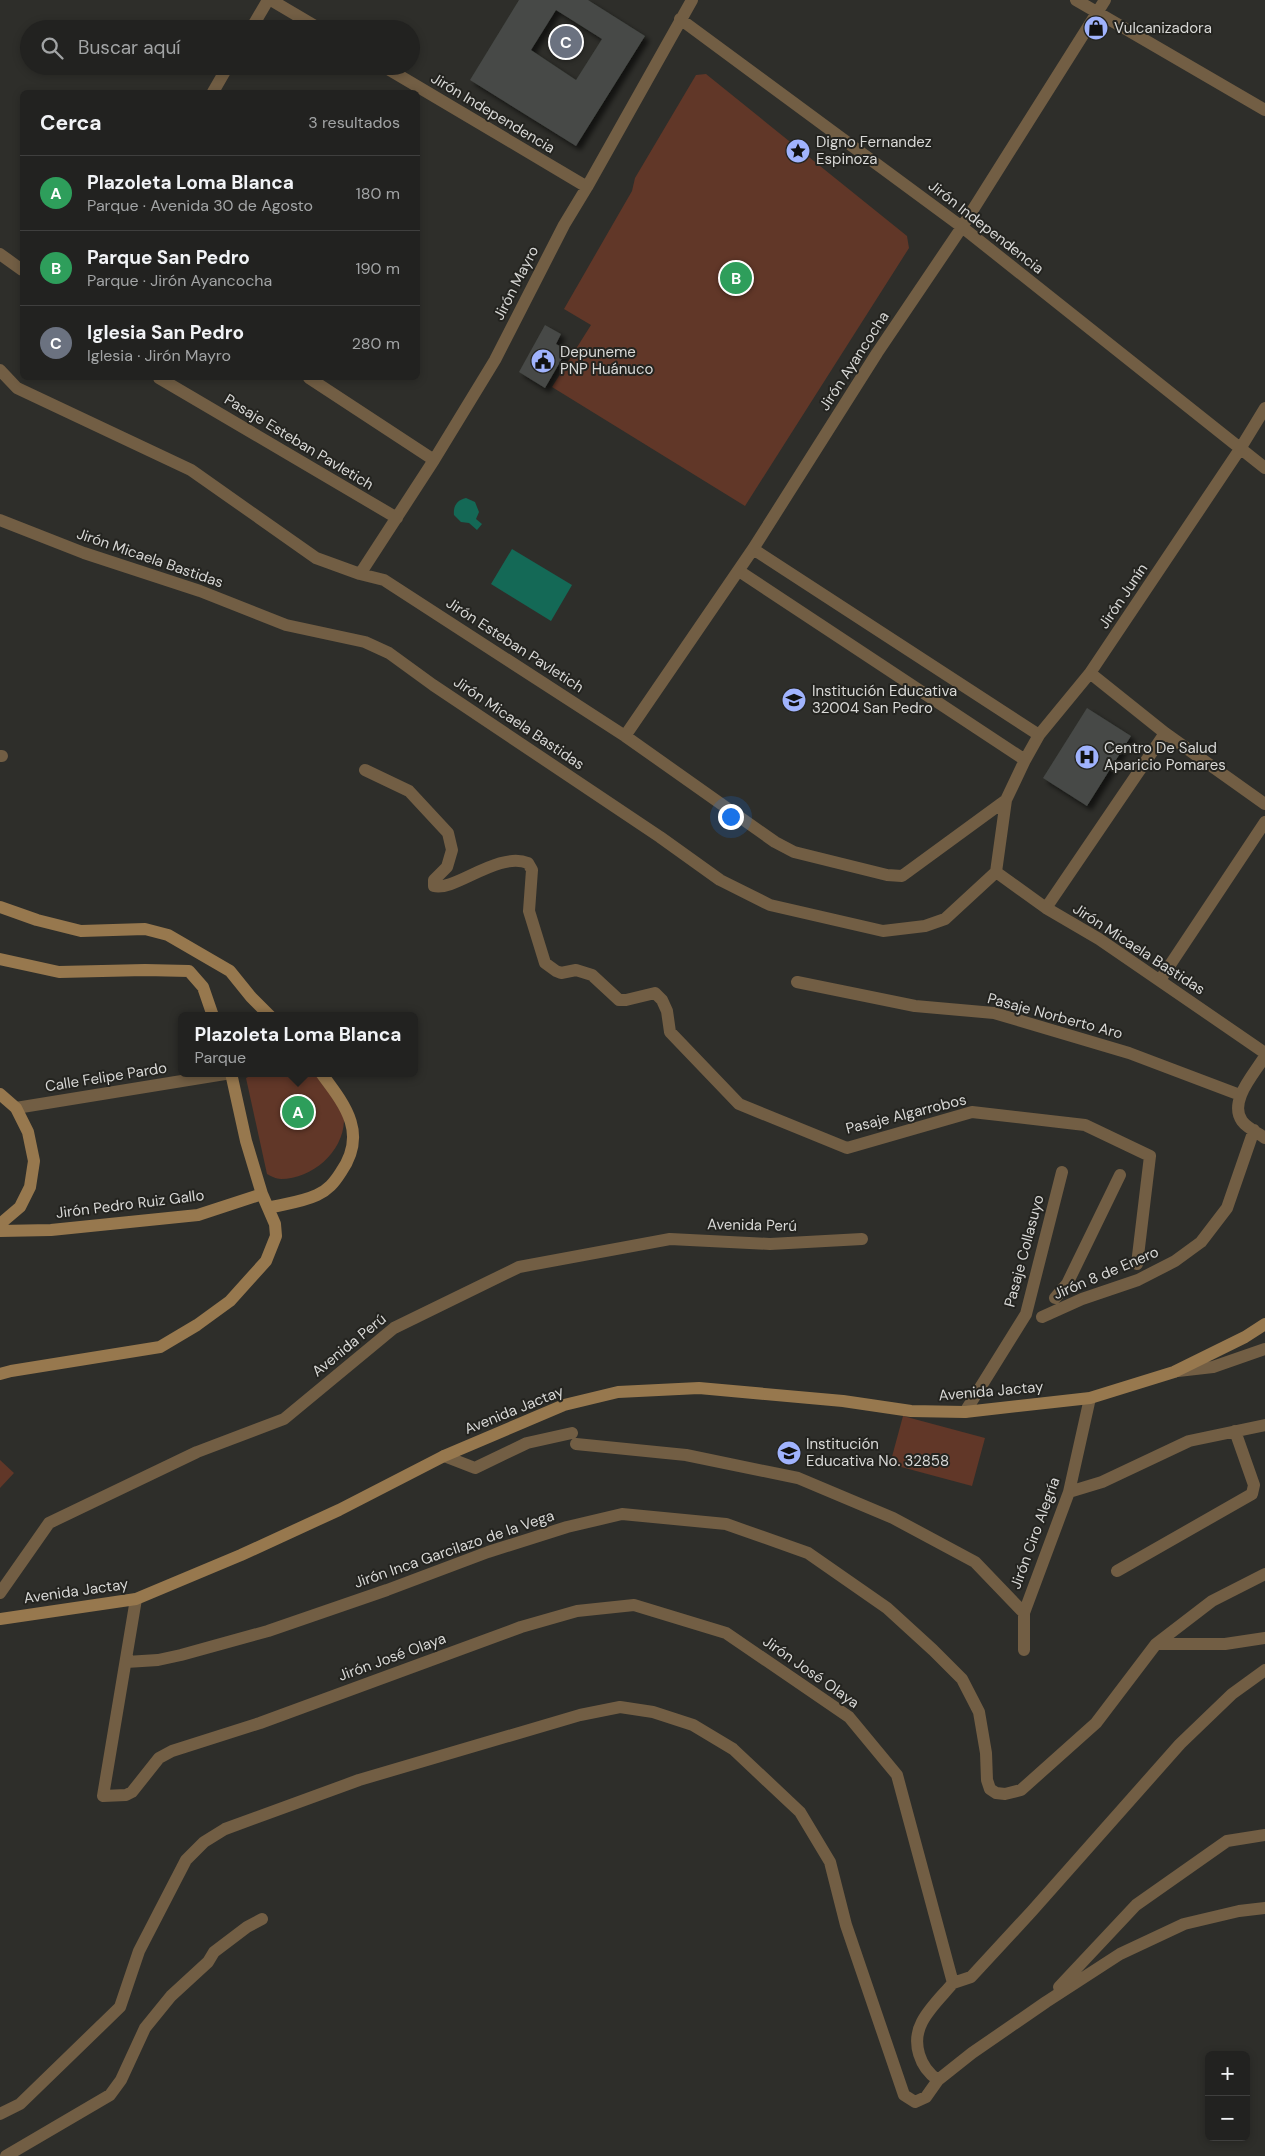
<!DOCTYPE html>
<html lang="es">
<meta charset="utf-8">
<style>
:root{--surface:#222220;--page:#2a2a29;--text:#f1f3f6;--muted:#a2a4a5;--line:#3f3f3e;--accent:#a0b3fd}
body{margin:0;font-family:"DM Sans",sans-serif;background:var(--page);color:var(--text)}
.controls{position:absolute;right:15px;bottom:15px;display:grid;overflow:hidden;border-radius:8px;box-shadow:0 2px 8px #0003}
.controls button{width:45px;height:45px;display:grid;place-items:center;padding:0;border:0;border-bottom:1px solid var(--line);background:var(--surface);color:var(--text);font:25px sans-serif}
.you{position:absolute;left:730px;top:816px;width:18px;height:18px;margin:-12px;border:4px solid #fff;border-radius:50%;background:#1a73e8;box-shadow:0 0 0 8px #1a73e833}
.badge{display:grid;place-items:center;width:32px;height:32px;border-radius:50%;background:var(--accent);color:#fff;font-size:16px;font-weight:700}
.pin{position:absolute;translate:-50% -50%;border:2px solid #fff;box-shadow:0 1px 5px #0006}
.popup{position:absolute;left:178px;top:1012px;width:240px;height:65px;box-sizing:border-box;display:grid;place-content:center;border-radius:8px;background:var(--surface);filter:drop-shadow(0 1px 4px #0005);font-size:16px;white-space:nowrap;color:var(--muted)}
.popup b{font-size:19px;color:var(--text)}
.popup::after{content:'';position:absolute;left:50%;top:100%;margin-left:-10px;border:10px solid transparent;border-top-color:var(--surface)}
.list{margin:0;padding:0;list-style:none}
h2{display:flex;justify-content:space-between;align-items:center;height:65px;margin:0;padding:0 20px;font-size:21px}
h2 small{font-size:16px;font-weight:400;color:var(--muted)}
.list li{display:grid;grid-template-columns:32px 1fr auto;gap:15px;align-items:center;box-sizing:border-box;height:75px;padding:0 20px;border-top:1px solid var(--line)}
.list b{display:block;font-size:19px;white-space:nowrap}
.list p{margin:0;font-size:16px;white-space:nowrap;color:var(--muted)}
.list em{font-size:16px;font-style:normal;color:var(--muted)}
.icon{flex:none;width:28px;height:28px;fill:none;stroke:currentColor;stroke-width:2;stroke-linecap:round;stroke-linejoin:round}
.map{position:relative;flex:none;width:1265px;height:2156px;overflow:hidden}
.search{position:absolute;background:var(--surface);box-shadow:0 2px 8px #0003;left:20px;top:20px;width:400px;height:55px;display:flex;align-items:center;gap:12px;box-sizing:border-box;padding:0 18px;border-radius:28px;color:var(--muted);font-size:19px}
.panel{position:absolute;background:var(--surface);box-shadow:0 2px 8px #0003;left:20px;top:90px;width:400px;height:290px;border-radius:8px}
.map>svg:first-child{display:block}
.green{fill:#613728}
.water{fill:#146956}
.building{fill:#464946;fill-rule:evenodd;filter:url(#shadow)}
.lines{fill:none;stroke-linecap:round;stroke-linejoin:round}
.street{stroke:#725e44;stroke-width:12}
.secondary{stroke:#97784e;stroke-width:12}
.labels{text-anchor:middle;stroke-width:4;stroke-linejoin:round;paint-order:stroke}
.poi-label{font-size:15px;fill:#d8d8d6;stroke:#242420;text-anchor:start}
.street-label{font-size:15px;fill:#d8d8d6;stroke:#242420}
</style>
<div class="map">
<svg width="1265" height="2156" viewBox="0 0 1265 2156">
<defs>
<filter id="shadow"><feDropShadow dx="4.5" dy="4.5" stdDeviation="2.5" flood-color="#0009"/></filter>
</defs>
<rect width="100%" height="100%" fill="#2e2e2a"/>
<!-- green -->
<path class="green" d="M 706,74 L 907,236 L 909,248 L 745,506 L 552,387 L 591,325 L 564,309 L 632,191 L 635,178 L 696,75 Z
M 256,1073 L 329,1073 C 336,1089 345,1103 344,1121 C 343,1152 312,1179 281,1179 C 276,1179 271,1176 267,1174 L 246,1078 Z
M 903,1416 L 985,1438 L 972,1486 L 890,1464 Z
M 0,1460 L 14,1473 L 0,1488 Z"/>
<!-- water -->
<path class="water" d="M 466,498 L 475,502 L 479,512 L 476,519 L 482,524 L 477,530 L 469,523 L 461,522 L 454,515 C 453,506 457,500 466,498 Z
M 512,549 L 572,585 L 551,621 L 491,584 Z"/>
<!-- building -->
<path class="building" d="M 519,0 L 588,0 L 645,36 L 576,146 L 470,80 ZM 556,10 L 602,39 L 576,80 L 531,50 Z
M 545,325 L 561,334 L 556,344 L 567,350 L 545,388 L 519,372 Z
M 1087,708 L 1131,736 L 1087,806 L 1043,778 Z"/>
<g class="lines">
<!-- street -->
<path class="street" d="M 271,0 L 320,29
M 1076,0 L 1265,110
M 680,19 L 962,227 L 1265,468
M 251,29 L 268,0
M 383,66 L 587,187
M 213,92 L 228,66
M 0,254 L 22,270
M 0,370 L 17,388 L 191,470 L 316,558 L 360,574 L 384,580 L 625,736 L 775,842 L 794,852 L 887,875 L 902,876 L 1006,800
M 159,378 L 397,518
M 309,378 L 434,460
M 0,520 L 84,553 L 200,591 L 286,625 L 365,642 L 389,653 L 433,685 L 660,837 L 720,880 L 770,905 L 883,931 L 925,926 L 945,919 L 996,872 L 1006,800 L 1025,760 L 1039,735 L 1090,673 L 1240,449 L 1265,408
M 753,549 L 1039,735
M 739,571 L 1025,760
M 360,574 L 434,460 L 495,360 L 564,225 L 587,187 L 692,0
M 1090,673 L 1165,733 L 1265,804
M 625,736 L 753,549 L 877,353 L 962,227 L 1105,0
M 0,756 L 2,756
M 365,770 L 409,791 L 448,833 L 452,850 L 447,867 L 434,880 L 434,886 C 454,892 498,851 528,863 L 532,870 L 529,911 L 545,963 L 556,971 L 561,973 L 576,970 L 592,975 L 619,1000 L 626,1000 L 655,993 L 662,1000 L 667,1011 L 670,1032 L 739,1104 L 847,1148 L 972,1112 L 1085,1125 L 1150,1156 L 1137,1264
M 996,872 L 1046,908 L 1099,939 L 1265,1053
M 1046,908 L 1165,733
M 1160,980 L 1265,822
M 797,982 L 915,1006 L 994,1013 L 1129,1053 L 1240,1095
M 1265,1056 C 1255,1073 1228,1101 1242,1121 C 1247,1128 1258,1133 1265,1138
M 16,1108 L 231,1073
M 1055,1298 L 1067,1284 L 1120,1175
M 1042,1317 L 1082,1299 L 1138,1280 L 1175,1261 L 1201,1242 L 1227,1208 L 1254,1130
M 1178,1371 L 1213,1367 L 1265,1349
M 965,1412 L 1026,1314 L 1062,1172
M 576,1444 L 686,1455 L 798,1478 L 893,1518 L 975,1562 L 1024,1613
M 444,1456 L 475,1468 L 527,1443 L 572,1433
M 1069,1492 L 1102,1482 L 1189,1441 L 1265,1425
M 1117,1571 L 1252,1494 L 1254,1485 L 1235,1431
M 0,1593 L 49,1523 L 197,1452 L 284,1419 L 394,1328 L 519,1267 L 670,1239 L 770,1244 L 862,1239
M 136,1599 L 103,1796 L 126,1795 L 132,1792 L 159,1758 L 172,1751 L 260,1723 L 521,1627 L 577,1611 L 634,1605 L 726,1633 L 849,1717 L 897,1775 L 953,1983 L 971,1977 L 1032,1911 L 1180,1744 L 1232,1694 L 1265,1670
M 1156,1644 L 1225,1644 L 1265,1638
M 1024,1650 L 1024,1613 L 1069,1492 L 1090,1398
M 126,1662 L 158,1660 L 181,1655 L 268,1631 L 387,1590 L 488,1552 L 567,1527 L 622,1514 L 726,1524 L 808,1553 L 887,1608 L 933,1650 L 962,1679 L 979,1712 L 986,1753 L 987,1780 L 990,1789 L 996,1793 L 1005,1794 L 1021,1790 L 1096,1723 L 1156,1644 L 1212,1601 L 1265,1574
M 953,1983 C 943,1995 929,2008 922,2022 C 911,2043 920,2068 938,2080 L 972,2053 L 1046,2002 L 1120,1954 L 1184,1924 L 1239,1911 L 1265,1908
M 1059,1987 L 1136,1905 L 1227,1841 L 1265,1835
M 0,2114 L 20,2104 L 120,2007 L 139,1951 L 186,1860 L 204,1842 L 225,1829 L 359,1780 L 580,1715 L 620,1707 L 653,1712 L 693,1725 L 733,1749 L 800,1812 L 830,1862 L 846,1925 L 904,2095 L 915,2102 L 926,2097 L 938,2080
M 6,2156 L 110,2095 L 121,2080 L 145,2028 L 171,1996 L 208,1962 L 214,1952 L 247,1927 L 262,1919"/>
<!-- secondary -->
<path class="secondary" d="M 0,907 L 37,920 L 81,931 L 145,929 L 168,935 L 230,971 L 251,997 L 270,1016
M 0,959 L 59,972 L 145,970 L 189,971 L 203,987 L 213,1016
M 0,1094 L 16,1108 L 28,1132 L 34,1161 L 30,1187 L 20,1207 L 0,1224
M 268,1208 C 284,1204 302,1202 317,1195 C 328,1190 334,1183 341,1172 C 368,1133 345,1105 321,1073
M 0,1231 L 51,1230 L 198,1215 L 262,1194
M 0,1374 L 11,1371 L 160,1347 L 197,1325 L 230,1301 L 266,1261 L 276,1236 L 275,1224 L 262,1194 L 246,1141 L 231,1073
M 0,1619 L 136,1599 L 241,1555 L 339,1510 L 444,1456 L 564,1405 L 618,1392 L 699,1388 L 843,1401 L 911,1411 L 965,1412 L 1090,1398 L 1174,1372 L 1245,1337 L 1265,1324"/>
</g>
<!-- icons -->
<defs>
<symbol id="shop-disc" viewBox="-11 -11 22 22"><circle r="9.5" fill="#a0b3fd" stroke="#242420"/><path d="M-5-2.5h2.3a2.7 3.5 0 0 1 5.4 0H5L5.5 6h-11ZM-1.5-2.5h3a1.5 2.3 0 0 0-3 0Z" fill="#111"/></symbol>
<symbol id="sight-disc" viewBox="-11 -11 22 22"><circle r="9.5" fill="#a0b3fd" stroke="#242420"/><path d="M0-6L1.8-2.2L6-1.7L2.9 1.2L3.7 5.4L0 3.3L-3.7 5.4L-2.9 1.2L-6-1.7L-1.8-2.2Z" fill="#111"/></symbol>
<symbol id="civic-disc" viewBox="-11 -11 22 22"><circle r="9.5" fill="#a0b3fd" stroke="#242420"/><path d="M-.6-6.5H3V-4.5H.6V-3L4-1V1h2V6H-6V1h2V-1L-.6-3ZM-1.2 2.5V6h2.4V2.5Z" fill="#111"/></symbol>
<symbol id="school-disc" viewBox="-11 -11 22 22"><circle r="9.5" fill="#a0b3fd" stroke="#242420"/><path d="M0-5L7-2L0 1L-7-2ZM-4 1L0 2.5L4 1V4Q0 6-4 4Z" fill="#111"/></symbol>
<symbol id="hospital-disc" viewBox="-11 -11 22 22"><circle r="9.5" fill="#a0b3fd" stroke="#242420"/><path d="M-5-5h3v3.5h4V-5h3V5h-3V1.5h-4V5h-3Z" fill="#111"/></symbol>
</defs>
<g fill-rule="evenodd">
<use href="#shop-disc" x="1082" y="14" width="28" height="28"/>
<use href="#sight-disc" x="784" y="137" width="28" height="28"/>
<use href="#civic-disc" x="529" y="347" width="28" height="28"/>
<use href="#school-disc" x="780" y="686" width="28" height="28"/>
<use href="#hospital-disc" x="1073" y="743" width="28" height="28"/>
<use href="#school-disc" x="775" y="1439" width="28" height="28"/>
</g>
<g class="labels">
<!-- poi labels -->
<g class="poi-label">
<text x="1114" y="33">Vulcanizadora</text>
<text x="816" y="147">Digno Fernandez<tspan x="816" dy="17">Espinoza</tspan></text>
<text x="560" y="357">Depuneme<tspan x="560" dy="17">PNP Huánuco</tspan></text>
<text x="812" y="696">Institución Educativa<tspan x="812" dy="17">32004 San Pedro</tspan></text>
<text x="1104" y="753">Centro De Salud<tspan x="1104" dy="17">Aparicio Pomares</tspan></text>
<text x="806" y="1449">Institución<tspan x="806" dy="17">Educativa No. 32858</tspan></text>
</g>
<!-- street labels -->
<g class="street-label">
<text transform="translate(493 113) rotate(31)" y="5">Jirón Independencia</text>
<text transform="translate(986 227) rotate(38)" y="5">Jirón Independencia</text>
<text transform="translate(516 283) rotate(-63)" y="5">Jirón Mayro</text>
<text transform="translate(854 361) rotate(-57)" y="5">Jirón Ayancocha</text>
<text transform="translate(299 442) rotate(31)" y="5">Pasaje Esteban Pavletich</text>
<text transform="translate(150 558) rotate(19)" y="5">Jirón Micaela Bastidas</text>
<text transform="translate(1123 596) rotate(-56)" y="5">Jirón Junín</text>
<text transform="translate(515 645) rotate(33)" y="5">Jirón Esteban Pavletich</text>
<text transform="translate(519 723) rotate(34)" y="5">Jirón Micaela Bastidas</text>
<text transform="translate(1139 949) rotate(33)" y="5">Jirón Micaela Bastidas</text>
<text transform="translate(1055 1016) rotate(15)" y="5">Pasaje Norberto Aro</text>
<text transform="translate(106 1077) rotate(-9)" y="5">Calle Felipe Pardo</text>
<text transform="translate(906 1114) rotate(-14)" y="5">Pasaje Algarrobos</text>
<text transform="translate(130 1204) rotate(-7)" y="5">Jirón Pedro Ruiz Gallo</text>
<text transform="translate(752 1225) rotate(1)" y="5">Avenida Perú</text>
<text transform="translate(1024 1251) rotate(-75)" y="5">Pasaje Collasuyo</text>
<text transform="translate(1106 1273) rotate(-23)" y="5">Jirón 8 de Enero</text>
<text transform="translate(349 1345) rotate(-39)" y="5">Avenida Perú</text>
<text transform="translate(991 1391) rotate(-5)" y="5">Avenida Jactay</text>
<text transform="translate(514 1410) rotate(-22)" y="5">Avenida Jactay</text>
<text transform="translate(1035 1533) rotate(-70)" y="5">Jirón Ciro Alegría</text>
<text transform="translate(454 1549) rotate(-19)" y="5">Jirón Inca Garcilazo de la Vega</text>
<text transform="translate(76 1591) rotate(-8)" y="5">Avenida Jactay</text>
<text transform="translate(392 1657) rotate(-20)" y="5">Jirón José Olaya</text>
<text transform="translate(811 1672) rotate(35)" y="5">Jirón José Olaya</text>
</g>
</g>
</svg>
<div class="controls">
<button>+</button>
<button>−</button>
</div>
<div class="you"></div>
<div class="pin badge" style="left:298px;top:1112px;background:#2e9e5b">A</div>
<div class="popup"><b>Plazoleta Loma Blanca</b>Parque</div>
<div class="pin badge" style="left:736px;top:278px;background:#2e9e5b">B</div>
<div class="pin badge" style="left:566px;top:42px;background:#6b7280">C</div>
<div class="search"><svg class="icon" aria-label="search" viewBox="0 0 24 24"><circle cx="10" cy="10" r="6"/><path d="M15 15l6 6"/></svg>Buscar aquí</div>
<section class="panel">
<h2>Cerca<small>3 resultados</small></h2>
<ul class="list">
<li><span class="badge" style="background:#2e9e5b">A</span><div><b>Plazoleta Loma Blanca</b><p>Parque · Avenida 30 de Agosto</p></div><em>180 m</em></li>
<li><span class="badge" style="background:#2e9e5b">B</span><div><b>Parque San Pedro</b><p>Parque · Jirón Ayancocha</p></div><em>190 m</em></li>
<li><span class="badge" style="background:#6b7280">C</span><div><b>Iglesia San Pedro</b><p>Iglesia · Jirón Mayro</p></div><em>280 m</em></li>
</ul>
</section>
</div>
